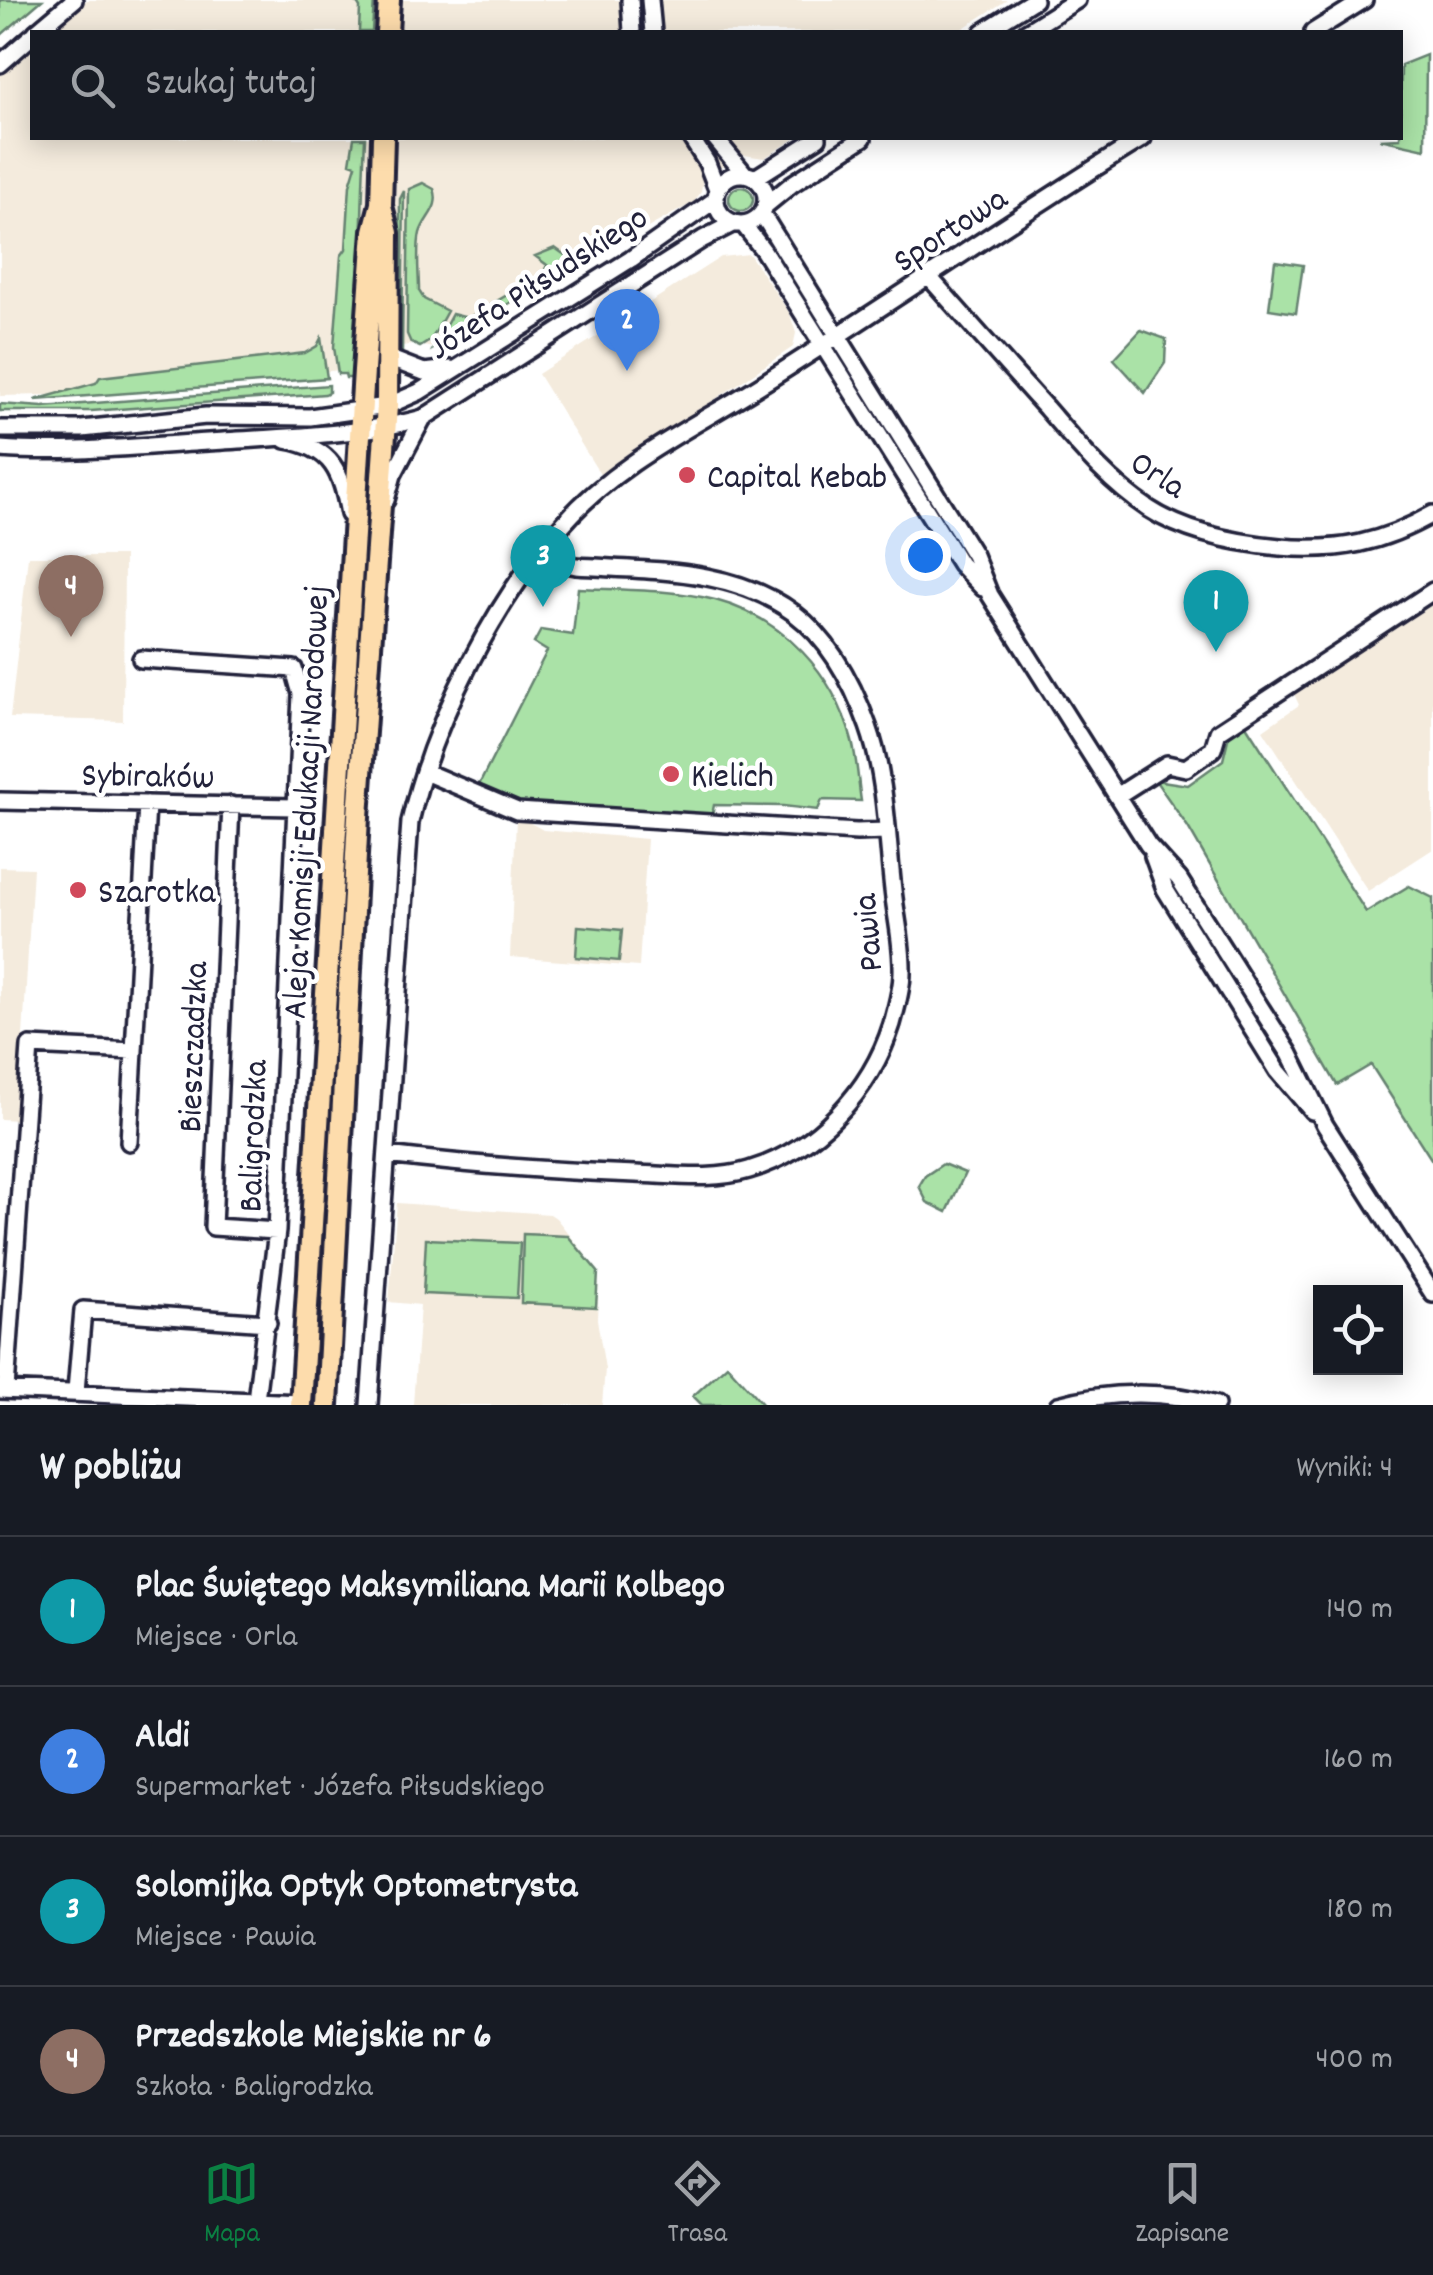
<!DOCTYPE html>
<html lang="pl">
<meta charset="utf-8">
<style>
:root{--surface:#171b24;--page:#242831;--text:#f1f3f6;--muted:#9ea1a6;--line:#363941;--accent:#0b8043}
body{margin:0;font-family:Dekko,sans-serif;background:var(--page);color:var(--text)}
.controls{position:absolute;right:30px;bottom:30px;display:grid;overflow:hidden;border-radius:0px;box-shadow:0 5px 25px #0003}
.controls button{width:90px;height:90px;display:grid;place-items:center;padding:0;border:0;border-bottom:2px solid var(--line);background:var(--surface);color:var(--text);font:50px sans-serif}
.you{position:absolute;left:925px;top:555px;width:35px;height:35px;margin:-25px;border:8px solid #fff;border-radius:50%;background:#1a73e8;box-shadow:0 0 0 15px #1a73e833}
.badge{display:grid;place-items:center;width:65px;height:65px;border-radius:50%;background:var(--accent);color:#fff;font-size:32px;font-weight:700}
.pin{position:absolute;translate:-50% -82px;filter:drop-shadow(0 2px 5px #0008)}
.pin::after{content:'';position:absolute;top:52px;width:35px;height:30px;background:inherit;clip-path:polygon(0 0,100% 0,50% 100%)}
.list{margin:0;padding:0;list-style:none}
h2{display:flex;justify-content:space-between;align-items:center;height:130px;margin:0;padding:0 40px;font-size:42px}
h2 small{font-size:32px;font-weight:400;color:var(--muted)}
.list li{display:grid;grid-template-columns:65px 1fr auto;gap:30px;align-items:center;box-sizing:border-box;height:150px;padding:0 40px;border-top:2px solid var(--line)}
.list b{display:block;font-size:38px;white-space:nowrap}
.list p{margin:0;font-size:32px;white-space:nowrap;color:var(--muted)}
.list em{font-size:32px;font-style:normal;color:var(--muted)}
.icon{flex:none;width:55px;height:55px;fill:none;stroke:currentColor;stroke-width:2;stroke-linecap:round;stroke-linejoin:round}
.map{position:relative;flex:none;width:1433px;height:1405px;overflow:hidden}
.search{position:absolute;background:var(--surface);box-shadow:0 5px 25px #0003;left:30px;right:30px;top:30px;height:110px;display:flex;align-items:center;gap:25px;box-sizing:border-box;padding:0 35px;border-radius:0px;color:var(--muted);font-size:38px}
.sheet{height:730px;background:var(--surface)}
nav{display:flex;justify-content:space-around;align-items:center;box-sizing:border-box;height:140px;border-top:2px solid var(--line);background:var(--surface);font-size:28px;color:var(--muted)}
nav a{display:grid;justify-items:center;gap:5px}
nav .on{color:var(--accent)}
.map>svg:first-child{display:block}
.built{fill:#f4ebdd}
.green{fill:#aae2a7;stroke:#668271;stroke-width:2.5}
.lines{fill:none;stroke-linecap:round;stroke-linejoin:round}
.minor-casing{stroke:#22223b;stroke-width:22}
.major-casing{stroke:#22223b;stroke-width:28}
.minor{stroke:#fff;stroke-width:15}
.major{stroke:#fddcac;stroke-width:20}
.poi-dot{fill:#d1495b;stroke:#fff;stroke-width:4}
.labels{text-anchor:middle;stroke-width:9;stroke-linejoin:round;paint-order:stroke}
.street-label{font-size:35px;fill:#22223b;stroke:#fff}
.poi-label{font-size:35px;fill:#22223b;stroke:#fff;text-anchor:start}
</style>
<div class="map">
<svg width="1433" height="1405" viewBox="0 0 1433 1405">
<rect width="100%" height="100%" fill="#fff"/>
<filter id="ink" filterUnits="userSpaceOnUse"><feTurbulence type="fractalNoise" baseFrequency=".01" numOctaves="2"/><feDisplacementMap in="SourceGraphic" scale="20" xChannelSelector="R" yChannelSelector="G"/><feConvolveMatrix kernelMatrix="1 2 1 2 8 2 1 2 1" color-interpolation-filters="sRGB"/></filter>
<g filter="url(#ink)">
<!-- built -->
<path class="built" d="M 87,0 L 1007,0 L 957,32 L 50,32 Z
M 32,47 L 32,138 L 796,138 L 764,158 L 744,155 L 703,177 L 701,192 L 694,202 L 433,348 L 413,344 L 353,356 L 351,369 L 85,394 L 0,396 L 0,76 Z
M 749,254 L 790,314 L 796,333 L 793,347 L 601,476 L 538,374 L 721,257 Z
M 28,556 L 124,556 L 123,721 L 10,718 Z
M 1433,604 L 1433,849 L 1368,891 L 1263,730 L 1299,705 L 1294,694 Z
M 516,819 L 525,820 L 543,830 L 647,839 L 639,967 L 510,957 Z
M 0,867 L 33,868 L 18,1120 L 0,1119 Z
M 397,1203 L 550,1214 L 556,1218 L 599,1272 L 597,1319 L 605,1369 L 602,1405 L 413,1405 L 420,1305 L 389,1302 Z"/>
<!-- green -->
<path class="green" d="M 0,0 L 42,0 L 0,36 Z
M 355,0 L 374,0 L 372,32 L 359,32 L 360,8 Z
M 1426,55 L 1425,149 L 1380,139 L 1400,138 L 1401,65 Z
M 354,138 L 365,138 C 361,218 361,298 355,378 L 346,378 L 345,374 L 338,374 L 334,347 L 341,256 L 346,249 L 350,185 L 356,165 L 350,163 Z
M 423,183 L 434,189 C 441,208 425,216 420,233 C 416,250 419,274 419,291 L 424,299 L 447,311 L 431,340 L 420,347 L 411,343 L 407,334 L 409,189 Z
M729 199a12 12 0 1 1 24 0a12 12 0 1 1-24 0Z
M 404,191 L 402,352 L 399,345 L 400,199 Z
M 555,248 L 572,260 L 563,271 L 433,349 L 452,314 L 468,318 L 512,292 L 525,274 L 539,282 L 547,265 L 535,256 Z
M 1275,261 L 1303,265 L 1296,313 L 1269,309 Z
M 1141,330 L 1166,339 L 1165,363 L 1145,393 L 1114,359 Z
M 321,338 L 327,378 L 35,400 L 96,383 L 100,377 L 305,353 L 317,346 Z
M 329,385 L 329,392 L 325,394 L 91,411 L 0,411 L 0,404 L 43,407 Z
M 578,588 C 623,590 670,589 715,600 C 783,618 834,673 852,741 C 857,760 858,781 861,801 L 822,800 L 818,810 L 783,806 L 714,805 L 712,815 L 524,806 L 479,785 L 547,651 L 534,643 L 541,630 L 573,635 Z
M 1244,722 L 1366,912 L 1409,886 L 1433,898 L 1433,1162 L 1371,1065 L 1337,1085 L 1188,827 L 1155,780 L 1188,785 L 1223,760 L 1230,731 Z
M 1176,885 L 1290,1067 L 1286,1070 L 1172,887 Z
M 578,926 L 622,930 L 619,961 L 576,957 Z
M 943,1164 L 965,1173 L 947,1212 L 927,1202 L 919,1186 L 925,1176 Z
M 523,1234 L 568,1236 L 598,1272 L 596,1307 L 521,1303 Z
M 426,1239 L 520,1243 L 517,1298 L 423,1294 Z
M 727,1365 L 763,1405 L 702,1405 L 693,1396 Z"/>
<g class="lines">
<defs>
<path id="minor" d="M 630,0 L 632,32
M 650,0 L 653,32
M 36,32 L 74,0
M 983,32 L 1034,0
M 1026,32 L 1077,0
M 1313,32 L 1364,0
M 0,64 L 32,36
M 691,138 L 707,163 L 717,189
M 715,138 L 744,173
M716 199a25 25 0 1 1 50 0a25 25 0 1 1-50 0Z
M 755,178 L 818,138
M 765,206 L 792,184 L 863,138
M 762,214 L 974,555 L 990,595 L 1148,845 L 1179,879 L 1290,1054 L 1325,1125 L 1433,1294
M 743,224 L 763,250 L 960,564 L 983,588
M 929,277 C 968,321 1007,365 1046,408 C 1078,445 1108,482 1149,509 C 1186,533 1237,543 1280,547 C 1339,552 1382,543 1433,514
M 388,358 L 424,372 L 451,369
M 0,429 L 82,429 L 206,416 L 310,417 L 387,406 L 419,392 L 459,367 L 631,259 L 715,200
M 286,440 C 333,448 341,472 349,514
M 0,449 C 69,454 139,446 208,442 C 276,437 358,436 423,418 L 703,239 L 734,223
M 386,500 L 393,475 L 423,418
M 141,659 L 294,669 L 301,694 L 277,1231 L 256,1400
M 425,772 L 517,811 L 857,832 L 886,831
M 1117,796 L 1167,764 L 1186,768 L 1213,749 L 1218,732 L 1433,591
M 0,801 L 295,807
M 231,805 L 213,1227 L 277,1231
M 1153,856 L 1165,889 L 1278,1071 L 1312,1111
M 129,1142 L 134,1051
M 387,1155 C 470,1165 553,1171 636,1174 C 673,1175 713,1181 749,1170 C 816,1150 871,1091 892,1024 C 896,1009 902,989 902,973 C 903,946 896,917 893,890 C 887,837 886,776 868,726 C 853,684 830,640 794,613 C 732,567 650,571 576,566 L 558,562 L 541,550
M 6,1389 L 30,1046 L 134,1051 L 147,804
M 0,1390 L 301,1403
M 76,1391 L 83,1310 L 268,1323
M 369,1405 L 410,822 C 433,721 495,599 565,522 C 618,462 694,427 762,384 C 890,304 1014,217 1143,138
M 1058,1405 C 1107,1391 1167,1390 1216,1405"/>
<path id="major" d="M 387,32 L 389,0
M 301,1405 L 364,370 L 374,231 L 381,204 L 383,138
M 327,1405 L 358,817 L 387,406 L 388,233 L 381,206"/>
</defs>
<!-- minor casing -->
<use href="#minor" class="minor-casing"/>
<!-- major casing -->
<use href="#major" class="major-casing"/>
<!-- minor -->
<use href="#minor" class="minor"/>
<!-- major -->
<use href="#major" class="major"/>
</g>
</g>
<!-- markers -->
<g class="poi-dot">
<circle cx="687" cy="475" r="10"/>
<circle cx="671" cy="774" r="10"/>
<circle cx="78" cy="890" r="10"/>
</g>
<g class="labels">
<!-- street labels -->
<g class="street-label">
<text transform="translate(949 228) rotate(-33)" y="12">Sportowa</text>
<text transform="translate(537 281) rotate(-33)" y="12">Józefa Piłsudskiego</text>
<text transform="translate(1159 473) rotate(33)" y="12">Orla</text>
<text transform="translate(148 774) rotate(1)" y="12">Sybiraków</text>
<text transform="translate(304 802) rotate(-87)" y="12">Aleja Komisji Edukacji Narodowej</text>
<text transform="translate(866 933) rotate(-95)" y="12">Pawia</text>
<text transform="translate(191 1047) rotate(-88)" y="12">Bieszczadzka</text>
<text transform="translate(251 1136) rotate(-88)" y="12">Baligrodzka</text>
</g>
<!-- poi labels -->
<g class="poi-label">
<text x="707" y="487">Capital Kebab</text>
<text x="691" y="786">Kielich</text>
<text x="98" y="902">Szarotka</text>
</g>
</g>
</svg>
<div class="controls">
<button><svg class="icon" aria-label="locate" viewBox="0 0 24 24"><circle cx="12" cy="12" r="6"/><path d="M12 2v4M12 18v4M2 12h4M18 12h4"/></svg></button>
</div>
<div class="you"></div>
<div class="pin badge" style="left:1216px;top:652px;background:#0f9aa8">1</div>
<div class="pin badge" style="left:627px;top:371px;background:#3f7fe0">2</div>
<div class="pin badge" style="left:543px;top:607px;background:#0f9aa8">3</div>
<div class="pin badge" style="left:71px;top:637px;background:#8d6e63">4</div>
<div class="search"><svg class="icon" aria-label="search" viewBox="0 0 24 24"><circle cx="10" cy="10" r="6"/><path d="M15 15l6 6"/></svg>Szukaj tutaj</div>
</div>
<section class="sheet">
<h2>W pobliżu<small>Wyniki: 4</small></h2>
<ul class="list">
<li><span class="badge" style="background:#0f9aa8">1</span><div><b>Plac Świętego Maksymiliana Marii Kolbego</b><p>Miejsce · Orla</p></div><em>140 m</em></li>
<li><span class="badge" style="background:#3f7fe0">2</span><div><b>Aldi</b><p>Supermarket · Józefa Piłsudskiego</p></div><em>160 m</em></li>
<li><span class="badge" style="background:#0f9aa8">3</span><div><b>Solomijka Optyk Optometrysta</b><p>Miejsce · Pawia</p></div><em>180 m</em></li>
<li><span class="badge" style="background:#8d6e63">4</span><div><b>Przedszkole Miejskie nr 6</b><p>Szkoła · Baligrodzka</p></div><em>400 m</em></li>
</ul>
</section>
<nav>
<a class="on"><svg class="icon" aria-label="map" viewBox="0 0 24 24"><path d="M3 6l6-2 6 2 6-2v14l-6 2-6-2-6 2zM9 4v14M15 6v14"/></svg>Mapa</a>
<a><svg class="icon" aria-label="directions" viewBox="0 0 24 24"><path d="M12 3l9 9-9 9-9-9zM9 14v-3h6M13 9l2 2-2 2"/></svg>Trasa</a>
<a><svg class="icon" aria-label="saved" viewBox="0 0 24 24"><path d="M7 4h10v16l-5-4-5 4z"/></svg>Zapisane</a>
</nav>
